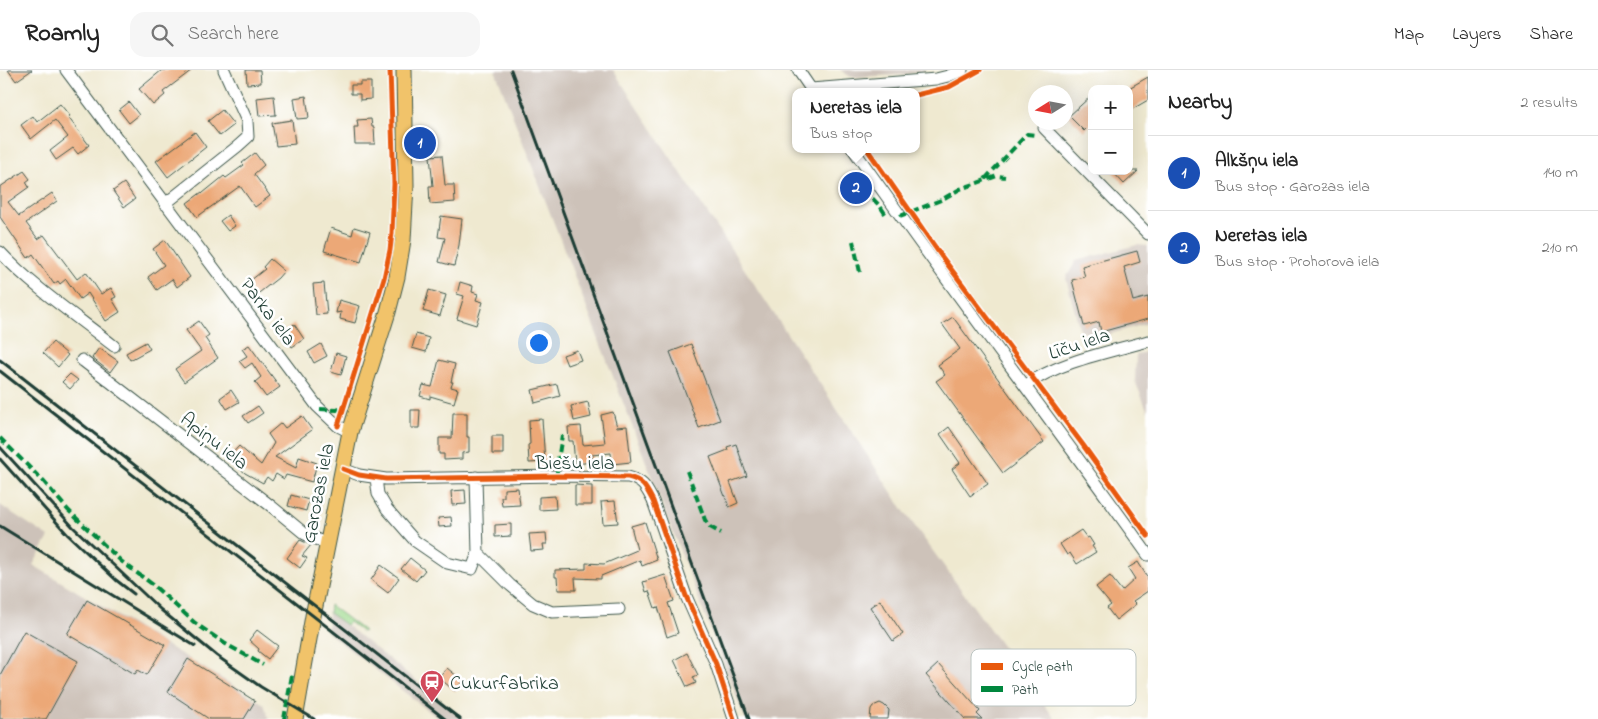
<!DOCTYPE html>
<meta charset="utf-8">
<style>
:root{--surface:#fff;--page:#f6f6f6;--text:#222;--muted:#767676;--line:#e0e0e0;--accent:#111827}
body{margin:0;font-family:"Indie Flower",sans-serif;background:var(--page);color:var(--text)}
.controls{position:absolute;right:15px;top:15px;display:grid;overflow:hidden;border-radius:10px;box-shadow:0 5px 20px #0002}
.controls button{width:45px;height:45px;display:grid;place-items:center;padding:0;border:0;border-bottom:1px solid var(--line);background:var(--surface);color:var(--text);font:25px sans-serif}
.compass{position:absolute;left:1028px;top:15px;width:45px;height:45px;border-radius:50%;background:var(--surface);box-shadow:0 5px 20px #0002;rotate:259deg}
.you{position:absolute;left:538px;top:272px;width:18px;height:18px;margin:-12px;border:4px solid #fff;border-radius:50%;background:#1a73e8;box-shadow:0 0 0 8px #1a73e833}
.badge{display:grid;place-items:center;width:32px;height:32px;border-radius:50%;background:var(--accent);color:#fff;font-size:16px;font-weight:700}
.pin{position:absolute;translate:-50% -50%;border:2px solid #fff;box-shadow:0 1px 5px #0006}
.popup{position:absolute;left:792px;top:18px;width:128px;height:65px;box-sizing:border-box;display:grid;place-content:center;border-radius:10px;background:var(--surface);filter:drop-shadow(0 1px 4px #0005);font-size:16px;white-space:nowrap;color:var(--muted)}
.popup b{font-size:19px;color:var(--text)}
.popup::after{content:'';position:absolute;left:50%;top:100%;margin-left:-10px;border:10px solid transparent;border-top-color:var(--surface)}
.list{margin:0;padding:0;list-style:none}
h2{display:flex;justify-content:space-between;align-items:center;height:65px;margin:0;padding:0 20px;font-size:21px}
h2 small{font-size:16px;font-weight:400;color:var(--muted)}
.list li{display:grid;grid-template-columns:32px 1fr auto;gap:15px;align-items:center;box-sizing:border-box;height:75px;padding:0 20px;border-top:1px solid var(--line)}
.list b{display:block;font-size:19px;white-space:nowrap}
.list p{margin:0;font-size:16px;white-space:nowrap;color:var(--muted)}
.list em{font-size:16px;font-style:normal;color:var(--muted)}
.icon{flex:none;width:28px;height:28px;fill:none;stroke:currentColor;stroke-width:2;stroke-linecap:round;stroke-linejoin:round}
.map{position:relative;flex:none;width:1148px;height:649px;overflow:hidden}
header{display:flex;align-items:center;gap:30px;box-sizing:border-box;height:70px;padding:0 25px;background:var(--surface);border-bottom:1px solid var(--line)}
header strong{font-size:24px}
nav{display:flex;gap:28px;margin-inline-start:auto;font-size:18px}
.search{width:350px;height:45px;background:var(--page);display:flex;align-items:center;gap:12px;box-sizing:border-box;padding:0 18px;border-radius:15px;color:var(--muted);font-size:19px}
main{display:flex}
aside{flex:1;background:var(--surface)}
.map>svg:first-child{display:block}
.industrial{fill:#cdc2b9}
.green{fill:#9ed98d;stroke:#5e8b60}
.building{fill:#eca877}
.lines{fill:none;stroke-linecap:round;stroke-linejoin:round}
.minor-casing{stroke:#3e574b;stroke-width:13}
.major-casing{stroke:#3e574b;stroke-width:17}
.minor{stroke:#fff;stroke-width:11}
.major{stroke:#f1c36a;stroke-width:15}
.rail{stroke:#1f3d34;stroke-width:3}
.quiet{stroke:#00873e;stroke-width:4;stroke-dasharray:8 4;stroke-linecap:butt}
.cycleway-casing{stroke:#fff;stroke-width:8}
.cycleway{stroke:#e8590c;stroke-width:5}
.labels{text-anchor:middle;stroke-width:5;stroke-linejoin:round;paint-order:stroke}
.street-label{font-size:20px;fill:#1f3d34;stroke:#fff}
.poi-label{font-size:20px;fill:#1f3d34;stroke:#fff;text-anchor:start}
.key{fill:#fff;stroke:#bcc5c2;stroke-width:1}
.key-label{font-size:14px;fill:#1f3d34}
</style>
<header>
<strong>Roamly</strong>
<div class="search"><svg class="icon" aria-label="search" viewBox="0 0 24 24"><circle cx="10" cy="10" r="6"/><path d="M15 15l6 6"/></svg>Search here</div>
<nav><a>Map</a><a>Layers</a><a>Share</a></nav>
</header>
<main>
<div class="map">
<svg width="1148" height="649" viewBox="0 0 1148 649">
<rect width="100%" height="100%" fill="#fff"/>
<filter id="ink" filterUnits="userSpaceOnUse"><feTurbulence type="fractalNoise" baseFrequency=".02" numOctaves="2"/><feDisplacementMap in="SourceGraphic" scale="10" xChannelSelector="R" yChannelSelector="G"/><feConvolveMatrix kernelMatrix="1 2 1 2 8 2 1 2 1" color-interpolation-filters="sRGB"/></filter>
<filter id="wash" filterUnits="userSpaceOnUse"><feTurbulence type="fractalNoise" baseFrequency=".0096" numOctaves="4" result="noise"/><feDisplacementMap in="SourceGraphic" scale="20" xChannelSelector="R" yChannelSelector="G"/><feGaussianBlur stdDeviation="1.12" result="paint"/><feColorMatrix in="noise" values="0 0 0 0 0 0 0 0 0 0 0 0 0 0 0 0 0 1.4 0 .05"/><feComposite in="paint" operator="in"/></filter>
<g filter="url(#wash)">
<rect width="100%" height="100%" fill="#efe9d0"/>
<!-- industrial -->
<path class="industrial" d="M 495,0 L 613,0 L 906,444 L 1055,649 L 745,649 Z
M 840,0 L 927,0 L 903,5 L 851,7 Z
M 1137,175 L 1148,176 L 1148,253 L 1096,268 L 1080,260 L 1066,208 L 1076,191 Z
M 1148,281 L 1148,342 L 1135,311 L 1136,285 Z
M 0,435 L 49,467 L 33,495 L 264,634 L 269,649 L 0,649 Z
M 329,543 L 346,555 L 465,649 L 439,649 L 327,562 Z"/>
<!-- green -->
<path class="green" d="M 330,535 L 364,561 L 362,562 L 349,552 L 346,555 L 329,543 Z"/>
<g id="blocks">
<!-- building -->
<path class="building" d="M 8,0 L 32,0 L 16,11 Z
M 162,0 L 192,0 L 163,22 L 165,25 L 153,35 L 139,19 Z
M 246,0 L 260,0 L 261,13 L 247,14 Z
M 1148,7 L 1148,30 L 1129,41 L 1129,18 Z
M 360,12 L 371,12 L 371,29 L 360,30 L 360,24 L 351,24 L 351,15 L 360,15 Z
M 1092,25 L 1092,53 L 1084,61 L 1069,46 Z
M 274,26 L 276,45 L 259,46 L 257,28 Z
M 306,26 L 309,48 L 297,49 L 294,28 Z
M 129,32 L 139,45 L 129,53 L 119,40 Z
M 60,34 L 70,46 L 68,47 L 89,75 L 78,84 L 73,78 L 56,90 L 50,81 L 68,67 L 55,50 L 31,69 L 21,55 L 33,46 L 37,52 Z
M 222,40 L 234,55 L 220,66 L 208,51 Z
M 371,49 L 372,57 L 374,57 L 375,74 L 355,74 L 354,57 L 358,57 L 357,50 Z
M 292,50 L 295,74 L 276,76 L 272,53 Z
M 195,62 L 206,77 L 168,107 L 156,91 Z
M 255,83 L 264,95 L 254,104 L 270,126 L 255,137 L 240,116 L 197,147 L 187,133 L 202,122 L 203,123 L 224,106 L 226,108 L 244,95 L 242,93 Z
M 442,85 L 445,115 L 454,115 L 455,132 L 430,134 L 429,116 L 433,116 L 430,86 Z
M 24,101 L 30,109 L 26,112 L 29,117 L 8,132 L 19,146 L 52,123 L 57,131 L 26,153 L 38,169 L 44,165 L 77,209 L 86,202 L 101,224 L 111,218 L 116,227 L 112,229 L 120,242 L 106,251 L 88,223 L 80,229 L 66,209 L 60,214 L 58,211 L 54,214 L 33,184 L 28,188 L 0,147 L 0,117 Z
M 1112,101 L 1138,101 L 1124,114 Z
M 124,113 L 135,129 L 124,137 L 113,121 Z
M 228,145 L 235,156 L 228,161 L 220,151 Z
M 441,146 L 462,149 L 459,175 L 454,196 L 439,192 L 445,168 L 438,167 Z
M 354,157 L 370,162 L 361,192 L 324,181 L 331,158 L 352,165 Z
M 165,170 L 190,207 L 177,217 L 172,209 L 157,220 L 148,207 L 164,195 L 153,179 Z
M 1137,181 L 1140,192 L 1124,197 L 1133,231 L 1148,227 L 1148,249 L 1101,262 L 1099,252 L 1084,256 L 1072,210 L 1085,207 L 1082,196 Z
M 270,189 L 284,201 L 278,208 L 255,226 L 246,214 L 265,199 L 263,197 Z
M 460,212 L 473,216 L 472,222 L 478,224 L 476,230 L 483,232 L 476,255 L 457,249 L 464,226 L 457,224 Z
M 324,213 L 327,244 L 316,245 L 313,214 Z
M 429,220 L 446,225 L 440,246 L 423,241 Z
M 339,230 L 360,236 L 355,253 L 340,249 L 341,242 L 336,243 Z
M 953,247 L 1044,372 L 1003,403 L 936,311 L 945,305 L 938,295 L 960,279 L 942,254 Z
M 199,251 L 209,265 L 205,268 L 218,288 L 184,312 L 175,299 L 201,281 L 186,260 Z
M 294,254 L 304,269 L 292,277 L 282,263 Z
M 416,264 L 429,268 L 426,282 L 412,278 Z
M 53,272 L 68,285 L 58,297 L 43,283 Z
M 146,272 L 150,279 L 130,290 L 126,283 Z
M 321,274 L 327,286 L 314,293 L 308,282 Z
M 691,274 L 720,350 L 699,358 L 670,282 Z
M 249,275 L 280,317 L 266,327 L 255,312 L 261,307 L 252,293 L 245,298 L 239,291 L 247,286 L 242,279 Z
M 99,278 L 118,291 L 110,302 L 92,288 Z
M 577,280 L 581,290 L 567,295 L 563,285 Z
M 336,283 L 346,286 L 341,305 L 331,302 Z
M 439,290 L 455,294 L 451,312 L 453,312 L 451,317 L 458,319 L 454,333 L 430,326 L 430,329 L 420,326 L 423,315 L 432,317 Z
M 70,304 L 78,310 L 70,319 L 62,312 Z
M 557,314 L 560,326 L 535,333 L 532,320 Z
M 231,320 L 239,332 L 227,339 L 220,328 Z
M 588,332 L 591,347 L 574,351 L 571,336 Z
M 258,336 L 263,343 L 248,353 L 243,346 Z
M 411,340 L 420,340 L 419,358 L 411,358 Z
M 613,342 L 617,357 L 627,356 L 631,392 L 612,394 L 611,383 L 592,385 L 593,392 L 575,394 L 573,371 L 569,371 L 568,357 L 581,356 L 583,375 L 605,373 L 601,345 Z
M 453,343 L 467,343 L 467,367 L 469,367 L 469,382 L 462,383 L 462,389 L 444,390 L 444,384 L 439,384 L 439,368 L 452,368 Z
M 302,346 L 312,360 L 275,387 L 296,398 L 299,387 L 317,393 L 312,412 L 286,405 L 284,409 L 276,404 L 272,411 L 267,407 L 263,413 L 245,403 L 228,388 L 239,376 L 261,395 L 274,373 L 268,364 L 281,353 L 285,358 Z
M 542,349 L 545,392 L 529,393 L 528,375 L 530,374 L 529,350 Z
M 949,357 L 988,414 L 970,426 L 952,399 L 960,393 L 940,364 Z
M 492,366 L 503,366 L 503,384 L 492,384 Z
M 736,374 L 747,406 L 730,412 L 738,433 L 729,437 L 710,387 L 728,380 L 727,377 Z
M 575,415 L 592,416 L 592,435 L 575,435 Z
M 518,418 L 520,435 L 502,436 L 501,427 L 504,427 L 504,419 Z
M 465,420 L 466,434 L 452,435 L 451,421 Z
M 291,425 L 309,430 L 306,441 L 288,436 Z
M 555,426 L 556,439 L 539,440 L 539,427 Z
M 615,431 L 618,453 L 603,454 L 601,432 Z
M 451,447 L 452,456 L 439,457 L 438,448 Z
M 645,452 L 657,490 L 642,496 L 640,490 L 601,506 L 601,509 L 575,508 L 576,520 L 558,520 L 557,507 L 555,507 L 555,500 L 586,499 L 586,493 L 604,494 L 637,480 L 631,456 Z
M 511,454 L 511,466 L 495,467 L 495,455 Z
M 1081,460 L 1087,468 L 1089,467 L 1094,475 L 1092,476 L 1096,482 L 1077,494 L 1070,483 L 1067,485 L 1060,474 Z
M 546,463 L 547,474 L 543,474 L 544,480 L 531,481 L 529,464 Z
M 300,470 L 311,475 L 302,486 L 307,488 L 300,498 L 287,488 Z
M 410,488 L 425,500 L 416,511 L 401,499 Z
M 1138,492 L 1148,508 L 1148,521 L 1133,531 L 1136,534 L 1116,550 L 1107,538 L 1111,535 L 1096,517 L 1110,506 L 1122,521 L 1135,509 L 1128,498 Z
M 381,495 L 399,508 L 388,523 L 371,510 Z
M 665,505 L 674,531 L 668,533 L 678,563 L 667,567 L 658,537 L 655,538 L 649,521 L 646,522 L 643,512 Z
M 87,530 L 165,575 L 147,605 L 138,600 L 135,604 L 67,564 Z
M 880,530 L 903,564 L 893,571 L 870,537 Z
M 257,560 L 278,576 L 268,589 L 258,581 L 259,579 L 249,570 Z
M 24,561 L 78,591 L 46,649 L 0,649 L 0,605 Z
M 687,583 L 698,605 L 693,607 L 696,613 L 687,617 L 674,590 Z
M 188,589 L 255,631 L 244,649 L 209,649 L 168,622 Z
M 938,594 L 980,641 L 977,644 L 982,649 L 965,649 L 926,605 Z
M 447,598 L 463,611 L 455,621 L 439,608 Z
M 880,633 L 884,635 L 889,640 L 888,649 L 870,649 L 871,639 L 873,636 Z"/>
</g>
</g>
<g filter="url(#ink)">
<use href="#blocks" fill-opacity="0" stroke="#3e574b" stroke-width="1"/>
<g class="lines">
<defs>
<path id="minor" d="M 66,0 L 317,336 L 338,356 L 350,362
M 798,0 L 813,22
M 811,19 L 936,9 L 948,6 L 962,0
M 1044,58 L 1148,164
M 853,79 C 949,216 1051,349 1148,485
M 165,134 L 238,76 L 248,67 L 247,51 L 224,0
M 0,182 C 34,218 76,246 114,276
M 82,290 L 271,436 L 305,464 L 327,474
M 1025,316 C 1057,292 1109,282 1148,271
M 343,399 L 359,405 L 386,409 L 557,406 L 628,407 C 644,411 646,418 653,431 L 686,526 L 716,594 L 734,649
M 476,407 L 478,483 L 510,515 L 533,534 L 552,542 L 619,539
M 376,408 L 378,424 L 387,439 L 415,471 L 447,493 L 472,499 L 478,483"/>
<path id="major" d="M 295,649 L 313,546 L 350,362 L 388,242 L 397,207 L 403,170 L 406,115 L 404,0"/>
</defs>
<!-- minor casing -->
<use href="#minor" class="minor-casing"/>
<!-- major casing -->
<use href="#major" class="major-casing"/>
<!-- minor -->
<use href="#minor" class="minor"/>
<!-- major -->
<use href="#major" class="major"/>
<!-- rail -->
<path class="rail" d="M 511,0 L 749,649
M 0,290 L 460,649
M 0,301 L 445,649
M 0,377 L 73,457 L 161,540 L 217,586 L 261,617 L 314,649
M 0,389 L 68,465 L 116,510 L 134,524
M 0,456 L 195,576"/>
<!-- quiet -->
<path class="quiet" d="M 985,109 L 1027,64 L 1035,65
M 864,120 L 880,136 L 886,145
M 900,146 L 941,130 L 960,119 L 997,106 L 1005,107
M 853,171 L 860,202
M 320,339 L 337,340 L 345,336
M 0,368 L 44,412 L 68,440 L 121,491 L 152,514 L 195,553 L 224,573 L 263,595
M 687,401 L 705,450 L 710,457 L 721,463
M 557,406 L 557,397 L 562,365
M 284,649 L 292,605"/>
<defs>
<path id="cycleway" d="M 916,25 L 949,17 L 980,0
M 867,79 L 942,187 L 1083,375 L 1148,466
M 338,356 L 384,208 L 390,180 L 392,163 L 394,114 L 390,0
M 343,399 L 359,405 L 386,409 L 557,406 L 628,407 C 644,411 646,418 653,431 L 686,526 L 716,594 L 734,649"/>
</defs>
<!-- cycleway casing -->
<use href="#cycleway" class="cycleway-casing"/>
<!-- cycleway -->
<use href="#cycleway" class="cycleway"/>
</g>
</g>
<!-- icons -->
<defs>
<symbol id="station-pin" viewBox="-11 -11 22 30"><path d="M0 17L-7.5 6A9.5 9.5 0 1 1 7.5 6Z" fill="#d1495b" stroke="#fff"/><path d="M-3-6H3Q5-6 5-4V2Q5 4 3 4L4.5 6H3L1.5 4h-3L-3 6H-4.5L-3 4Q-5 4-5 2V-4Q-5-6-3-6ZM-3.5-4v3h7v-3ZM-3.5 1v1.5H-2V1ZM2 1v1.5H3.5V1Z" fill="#fff"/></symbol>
</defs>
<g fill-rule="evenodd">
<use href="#station-pin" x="418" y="598" width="28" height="38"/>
</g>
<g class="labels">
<!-- street labels -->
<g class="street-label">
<text transform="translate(269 241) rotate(53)" y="7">Parka iela</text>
<text transform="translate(1079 273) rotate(-18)" y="7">Līču iela</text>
<text transform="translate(215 370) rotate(38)" y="7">Apiņu iela</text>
<text x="575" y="399">Biešu iela</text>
<text transform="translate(317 423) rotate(-79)" y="7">Garozas iela</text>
</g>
<!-- poi labels -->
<g class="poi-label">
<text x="450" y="619">Cukurfabrika</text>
</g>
</g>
<!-- legend -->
<rect x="971" y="579" width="165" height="57" rx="8" class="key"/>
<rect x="981" y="593" width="22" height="7" fill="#e8590c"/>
<rect x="981" y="616" width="22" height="6" fill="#00873e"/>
<g class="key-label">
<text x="1012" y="601">Cycle path</text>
<text x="1012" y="624">Path</text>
</g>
</svg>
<div class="controls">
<button>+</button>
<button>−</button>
</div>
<svg class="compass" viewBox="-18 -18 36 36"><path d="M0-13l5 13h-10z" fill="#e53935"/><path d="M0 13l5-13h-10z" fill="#767676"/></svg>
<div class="you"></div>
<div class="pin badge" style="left:420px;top:73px;background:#1a4fb4">1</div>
<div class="pin badge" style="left:856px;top:118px;background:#1a4fb4">2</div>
<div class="popup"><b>Neretas iela</b>Bus stop</div>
</div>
<aside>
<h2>Nearby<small>2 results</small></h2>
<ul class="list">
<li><span class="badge" style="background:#1a4fb4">1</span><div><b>Alkšņu iela</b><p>Bus stop · Garozas iela</p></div><em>140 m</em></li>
<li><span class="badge" style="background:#1a4fb4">2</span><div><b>Neretas iela</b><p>Bus stop · Prohorova iela</p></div><em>210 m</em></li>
</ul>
</aside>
</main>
